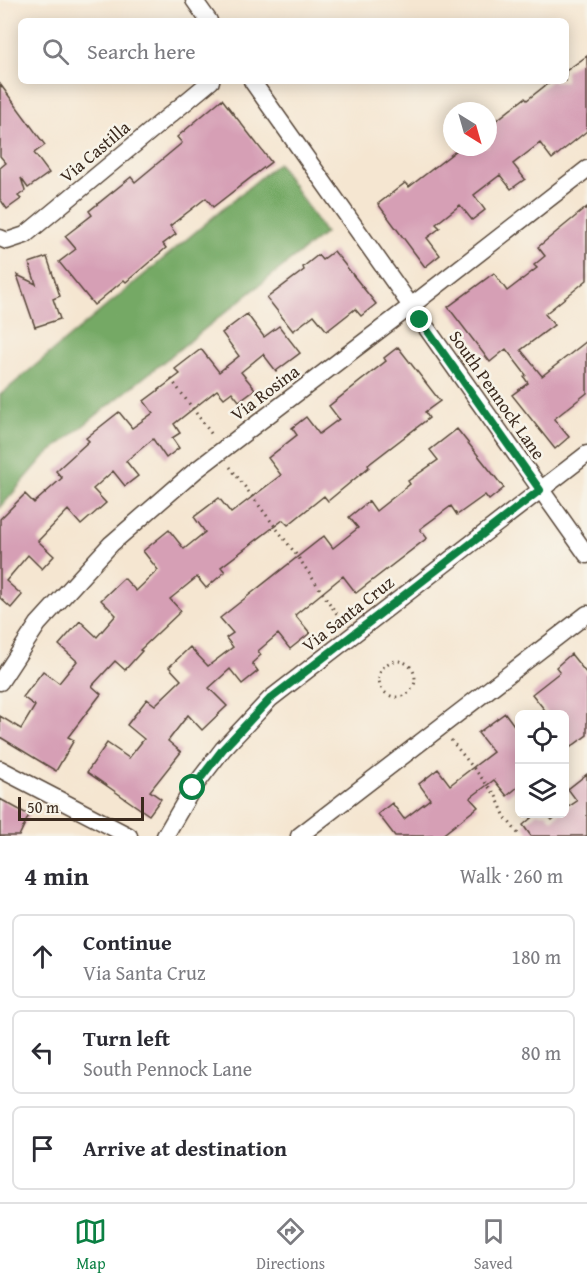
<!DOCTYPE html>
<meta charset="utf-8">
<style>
:root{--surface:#fff;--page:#f2f2f3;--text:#2b2b33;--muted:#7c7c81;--line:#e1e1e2;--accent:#0b8043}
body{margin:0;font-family:"Gentium Book Plus",serif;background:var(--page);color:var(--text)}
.controls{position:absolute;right:18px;bottom:18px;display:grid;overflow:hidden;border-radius:9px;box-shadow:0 3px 15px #0003}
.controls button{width:54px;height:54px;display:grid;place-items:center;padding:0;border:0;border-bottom:2px solid var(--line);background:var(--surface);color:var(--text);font:30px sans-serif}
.compass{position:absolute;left:443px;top:102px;width:54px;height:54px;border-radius:50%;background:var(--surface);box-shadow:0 3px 15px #0003;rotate:143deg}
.scale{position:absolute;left:18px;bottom:15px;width:126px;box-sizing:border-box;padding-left:6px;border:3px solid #3b2a1e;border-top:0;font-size:16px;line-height:21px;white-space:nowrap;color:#3b2a1e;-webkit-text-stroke:4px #f7f3e8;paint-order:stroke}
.stop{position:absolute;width:18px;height:18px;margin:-14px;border:4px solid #0b8043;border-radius:50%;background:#fff}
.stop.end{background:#0b8043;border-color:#fff;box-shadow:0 2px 6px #0008}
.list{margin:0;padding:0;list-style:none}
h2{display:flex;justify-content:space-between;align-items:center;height:78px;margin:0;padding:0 24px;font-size:26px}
h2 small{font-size:20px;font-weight:400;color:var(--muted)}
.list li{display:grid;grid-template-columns:39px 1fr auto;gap:18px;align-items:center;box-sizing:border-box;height:84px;margin:0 12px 12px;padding:0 12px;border:2px solid var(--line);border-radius:9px}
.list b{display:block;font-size:22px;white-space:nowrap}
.list p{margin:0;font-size:20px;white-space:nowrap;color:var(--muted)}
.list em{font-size:20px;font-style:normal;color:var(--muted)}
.icon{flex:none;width:33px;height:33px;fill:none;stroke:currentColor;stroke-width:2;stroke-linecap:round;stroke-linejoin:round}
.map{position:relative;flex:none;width:587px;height:836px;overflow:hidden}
.search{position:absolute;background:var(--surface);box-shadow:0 3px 15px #0003;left:18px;right:18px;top:18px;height:66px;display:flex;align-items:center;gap:15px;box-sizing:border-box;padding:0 21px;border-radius:9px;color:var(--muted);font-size:22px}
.sheet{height:366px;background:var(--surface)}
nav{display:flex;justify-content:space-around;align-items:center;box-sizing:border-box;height:84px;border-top:2px solid var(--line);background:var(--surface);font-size:16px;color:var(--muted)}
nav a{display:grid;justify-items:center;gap:3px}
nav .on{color:var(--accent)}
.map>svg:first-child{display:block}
.forest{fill:#75a965;stroke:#586a42;stroke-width:1.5}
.building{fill:#d69fb5}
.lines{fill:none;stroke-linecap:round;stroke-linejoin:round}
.minor-casing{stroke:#574639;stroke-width:19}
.path{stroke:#574639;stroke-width:3;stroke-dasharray:1.5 4.5;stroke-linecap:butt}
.minor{stroke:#fff;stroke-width:16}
.route{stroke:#0b8043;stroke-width:8}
.labels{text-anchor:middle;stroke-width:5;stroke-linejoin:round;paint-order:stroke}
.street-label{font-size:18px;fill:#3b2a1e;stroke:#f7f3e8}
</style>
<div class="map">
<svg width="587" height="836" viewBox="0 0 587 836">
<rect width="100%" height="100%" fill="#f7f3e8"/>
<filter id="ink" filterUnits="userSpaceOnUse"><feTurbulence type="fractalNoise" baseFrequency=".0167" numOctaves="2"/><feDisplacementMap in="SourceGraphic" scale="12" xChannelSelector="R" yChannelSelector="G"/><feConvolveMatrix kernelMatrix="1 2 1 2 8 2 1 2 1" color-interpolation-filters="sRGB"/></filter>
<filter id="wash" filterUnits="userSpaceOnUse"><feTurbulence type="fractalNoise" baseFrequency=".008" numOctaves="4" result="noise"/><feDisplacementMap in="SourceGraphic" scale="24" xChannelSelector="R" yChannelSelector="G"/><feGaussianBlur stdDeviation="1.35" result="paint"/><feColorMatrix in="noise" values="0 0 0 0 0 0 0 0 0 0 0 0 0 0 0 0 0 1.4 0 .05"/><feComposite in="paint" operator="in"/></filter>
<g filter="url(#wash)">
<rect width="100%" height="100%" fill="#f5e6d1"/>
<!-- forest -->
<path class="forest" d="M 278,163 L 325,233 L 44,457 L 0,508 L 0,395 Z"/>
<g id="blocks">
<!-- building -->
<path class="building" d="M 587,56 L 587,131 L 552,159 L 540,143 L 513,164 L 525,179 L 511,189 L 500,175 L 474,195 L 485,210 L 472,220 L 460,205 L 436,224 L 440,228 L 427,238 L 440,255 L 425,267 L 378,204 L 405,183 L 409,187 L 461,147 L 488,147 L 488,127 L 525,98 L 527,100 L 551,81 L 566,81 L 566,71 Z
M 0,84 L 45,145 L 34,153 L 49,173 L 28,188 L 21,178 L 25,191 L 18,196 L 21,199 L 7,209 L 0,199 L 0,168 L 6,163 L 0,156 Z
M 222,99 L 271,162 L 213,207 L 206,198 L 170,226 L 176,234 L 163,244 L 166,248 L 126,282 L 124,280 L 94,305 L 59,262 L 76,249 L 65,236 L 92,215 L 89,211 L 131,177 L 135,182 L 182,143 L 177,137 Z
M 587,207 L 587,280 L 545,314 L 554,325 L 521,350 L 542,376 L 587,341 L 587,393 L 554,419 L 569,437 L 555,449 L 512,395 L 528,383 L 524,377 L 526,375 L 506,349 L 490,362 L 448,307 L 494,273 L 507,291 L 537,268 L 534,265 L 545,256 L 538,247 Z
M 334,251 L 376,304 L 361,316 L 355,309 L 327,331 L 314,315 L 293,331 L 267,298 L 304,270 L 303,267 L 318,255 L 322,260 Z
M 47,257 L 60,296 L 53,299 L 60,319 L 35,327 L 17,275 L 36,284 L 29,263 Z
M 247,314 L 264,337 L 279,326 L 300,353 L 276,371 L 263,354 L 241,372 L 255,389 L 239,401 L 232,392 L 224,398 L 217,390 L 174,424 L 180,433 L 172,438 L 179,448 L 166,458 L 153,439 L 126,461 L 138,476 L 125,486 L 113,471 L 93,489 L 106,503 L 81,525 L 68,510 L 38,541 L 54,556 L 42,569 L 28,555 L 6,581 L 22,595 L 11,608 L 0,598 L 0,519 L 25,494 L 34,503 L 62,478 L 56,471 L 89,441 L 86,438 L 119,412 L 132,428 L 153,413 L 144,401 L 180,374 L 175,369 L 201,349 L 219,372 L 239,356 L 222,333 Z
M 398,347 L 440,401 L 425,412 L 429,418 L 368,465 L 369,467 L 328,501 L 324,496 L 288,525 L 283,520 L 221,567 L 225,572 L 206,588 L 197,577 L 170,599 L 181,611 L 140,650 L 142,651 L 125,670 L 115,661 L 92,686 L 101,694 L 68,737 L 74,740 L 56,771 L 0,737 L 0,716 L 21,729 L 35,706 L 23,697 L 43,671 L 59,683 L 77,661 L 59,645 L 80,621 L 97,637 L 116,615 L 101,600 L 124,578 L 136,591 L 158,570 L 143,551 L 169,530 L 184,549 L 205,532 L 194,517 L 219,498 L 231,513 L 281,475 L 268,458 L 297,435 L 292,428 L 306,417 L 319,434 L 339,419 L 329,406 L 386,361 L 384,358 Z
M 457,429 L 504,488 L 489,500 L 485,495 L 457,515 L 451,506 L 420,529 L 427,538 L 356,593 L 343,576 L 295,615 L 310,633 L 290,649 L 278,634 L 258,651 L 261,655 L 252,663 L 258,671 L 242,684 L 230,669 L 209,688 L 227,706 L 202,730 L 188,715 L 168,741 L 181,752 L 150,791 L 161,799 L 149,815 L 87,772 L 107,743 L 129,758 L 144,739 L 127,725 L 147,699 L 155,705 L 181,680 L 169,667 L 190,647 L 208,666 L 233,647 L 226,638 L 233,633 L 220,618 L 324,536 L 333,548 L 358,528 L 349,517 L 369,501 L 376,511 L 410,484 L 408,481 L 438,460 L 430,450 Z
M 571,654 L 587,674 L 587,735 L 564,752 L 564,714 L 548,714 L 532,694 L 560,672 L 556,667 Z
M 505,713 L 519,732 L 519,786 L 507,796 L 494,780 L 470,798 L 478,807 L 441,836 L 395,836 L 378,814 L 392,803 L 404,819 L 430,799 L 419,784 L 438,769 L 450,785 L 493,752 L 478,733 Z
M 587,774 L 587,836 L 531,836 L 523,825 L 537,813 L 546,813 L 552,820 L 560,813 L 564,813 L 564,810 L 577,801 L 568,789 Z
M 0,799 L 29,815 L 19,836 L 0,836 Z"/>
</g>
</g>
<g filter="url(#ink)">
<use href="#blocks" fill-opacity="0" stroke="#574639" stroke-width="1.5"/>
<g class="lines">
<defs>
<path id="minor" d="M 194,0 L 209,21
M 252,81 L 587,555
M 0,238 L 7,241 L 25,235 L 211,81
M 0,682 L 38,624 L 111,544 L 195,471 L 411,306 L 587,169
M 0,769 L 129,836
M 165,836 L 193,788 L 223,749 L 270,699 L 587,454
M 299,836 L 587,614"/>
</defs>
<!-- minor casing -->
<use href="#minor" class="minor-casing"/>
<!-- path -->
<path class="path" d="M 171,379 L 213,436
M 230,467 L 298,557 L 343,623
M379 679a18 18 0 1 1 36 0a18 18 0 1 1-36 0Z
M 451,740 L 496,796 L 505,817 L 520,836"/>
<!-- minor -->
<use href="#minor" class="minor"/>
</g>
</g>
<g class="lines" filter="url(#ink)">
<!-- route -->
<path class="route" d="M 193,788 L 223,749 L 270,699 L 540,490 L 420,320"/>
</g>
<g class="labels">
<!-- street labels -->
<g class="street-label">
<text transform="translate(95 152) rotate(-40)" y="6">Via Castilla</text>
<text transform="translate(265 393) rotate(-37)" y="6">Via Rosina</text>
<text transform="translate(497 395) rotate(55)" y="6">South Pennock Lane</text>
<text transform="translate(348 614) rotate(-38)" y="6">Via Santa Cruz</text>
</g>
</g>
</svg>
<div class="controls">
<button><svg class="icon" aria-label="locate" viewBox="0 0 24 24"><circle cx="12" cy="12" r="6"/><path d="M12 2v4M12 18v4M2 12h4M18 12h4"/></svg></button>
<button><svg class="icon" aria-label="layers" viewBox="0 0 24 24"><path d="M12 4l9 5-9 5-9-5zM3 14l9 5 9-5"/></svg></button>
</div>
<svg class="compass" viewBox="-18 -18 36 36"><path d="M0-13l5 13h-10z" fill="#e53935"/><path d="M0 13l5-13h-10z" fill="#7c7c81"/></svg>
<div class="scale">50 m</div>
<div class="stop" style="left:193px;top:788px"></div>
<div class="stop end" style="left:420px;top:320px"></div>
<div class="search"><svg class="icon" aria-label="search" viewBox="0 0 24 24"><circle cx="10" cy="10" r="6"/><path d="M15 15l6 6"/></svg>Search here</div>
</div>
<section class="sheet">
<h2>4 min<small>Walk · 260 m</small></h2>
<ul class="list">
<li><svg class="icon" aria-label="ahead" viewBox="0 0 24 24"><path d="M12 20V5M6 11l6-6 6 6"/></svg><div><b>Continue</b><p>Via Santa Cruz</p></div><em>180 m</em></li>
<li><svg class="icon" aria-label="left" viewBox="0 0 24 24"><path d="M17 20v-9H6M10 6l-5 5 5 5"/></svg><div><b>Turn left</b><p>South Pennock Lane</p></div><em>80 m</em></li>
<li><svg class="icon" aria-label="arrive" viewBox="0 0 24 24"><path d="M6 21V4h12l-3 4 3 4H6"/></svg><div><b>Arrive at destination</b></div></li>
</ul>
</section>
<nav>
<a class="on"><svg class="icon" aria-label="map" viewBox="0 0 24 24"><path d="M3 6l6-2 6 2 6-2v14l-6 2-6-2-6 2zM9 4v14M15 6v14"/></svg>Map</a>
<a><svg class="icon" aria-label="directions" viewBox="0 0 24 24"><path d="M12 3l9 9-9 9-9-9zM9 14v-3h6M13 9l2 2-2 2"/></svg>Directions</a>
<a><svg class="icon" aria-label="saved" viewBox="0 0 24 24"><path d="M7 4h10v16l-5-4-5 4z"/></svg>Saved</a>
</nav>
